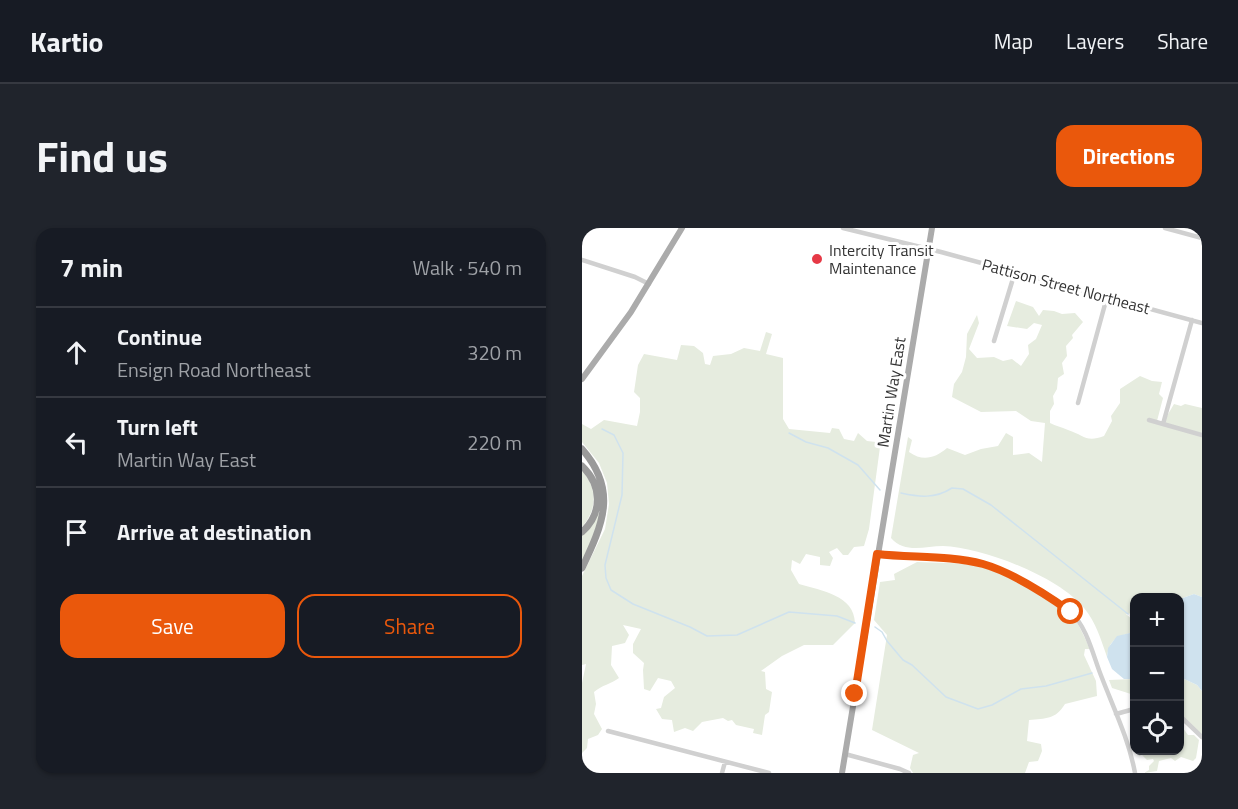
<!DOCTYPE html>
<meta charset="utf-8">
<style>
:root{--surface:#171b24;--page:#20242c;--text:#f1f3f6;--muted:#9ea1a6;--line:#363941;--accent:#ea580c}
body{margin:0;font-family:"Titillium Web",sans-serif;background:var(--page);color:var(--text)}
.controls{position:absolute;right:18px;bottom:18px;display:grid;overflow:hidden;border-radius:12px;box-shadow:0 2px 4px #0004}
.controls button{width:54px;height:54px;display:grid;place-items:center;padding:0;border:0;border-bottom:2px solid var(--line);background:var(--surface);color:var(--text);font:30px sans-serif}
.stop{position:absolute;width:18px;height:18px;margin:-14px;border:4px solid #ea580c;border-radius:50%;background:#fff}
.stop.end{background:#ea580c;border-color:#fff;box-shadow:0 2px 6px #0008}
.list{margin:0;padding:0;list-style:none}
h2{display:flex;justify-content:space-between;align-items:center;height:78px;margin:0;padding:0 24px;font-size:26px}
h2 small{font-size:20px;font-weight:400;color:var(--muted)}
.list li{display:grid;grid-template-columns:39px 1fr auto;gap:18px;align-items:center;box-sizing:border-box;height:90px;padding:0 24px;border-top:2px solid var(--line)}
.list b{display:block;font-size:22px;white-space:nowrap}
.list p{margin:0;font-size:20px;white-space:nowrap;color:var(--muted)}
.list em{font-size:20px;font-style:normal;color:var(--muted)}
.actions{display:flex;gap:12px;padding:18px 24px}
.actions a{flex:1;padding:14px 0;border:2px solid var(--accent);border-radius:18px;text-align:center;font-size:21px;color:var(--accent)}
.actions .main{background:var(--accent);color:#fff}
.icon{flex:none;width:33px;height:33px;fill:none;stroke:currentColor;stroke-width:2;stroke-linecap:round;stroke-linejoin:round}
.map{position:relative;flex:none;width:620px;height:545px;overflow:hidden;border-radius:18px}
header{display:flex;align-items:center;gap:36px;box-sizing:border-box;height:84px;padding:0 30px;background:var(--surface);border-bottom:2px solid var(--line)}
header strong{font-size:28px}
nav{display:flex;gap:33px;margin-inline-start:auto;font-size:21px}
.intro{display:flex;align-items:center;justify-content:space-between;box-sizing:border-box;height:144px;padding:0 36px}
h1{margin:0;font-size:42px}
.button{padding:15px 27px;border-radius:18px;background:var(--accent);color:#fff;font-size:21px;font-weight:700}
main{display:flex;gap:36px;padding:0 36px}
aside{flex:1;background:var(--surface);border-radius:18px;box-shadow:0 2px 4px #0004}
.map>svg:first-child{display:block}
.green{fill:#e6ecdf}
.water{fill:#cfe2ee}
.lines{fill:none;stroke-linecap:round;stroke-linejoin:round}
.stream{stroke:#cfe2ee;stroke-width:1.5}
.minor{stroke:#d0d0d0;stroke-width:4.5}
.major{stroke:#ababab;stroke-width:6}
.highway{stroke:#9a9a9a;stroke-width:7}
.route{stroke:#ea580c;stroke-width:8}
.poi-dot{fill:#e63946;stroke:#fff;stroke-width:2}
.labels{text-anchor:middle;stroke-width:6;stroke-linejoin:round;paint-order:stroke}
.poi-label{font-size:16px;fill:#333;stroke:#fff;text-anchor:start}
.street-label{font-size:16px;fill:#333;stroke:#fff}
</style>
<header>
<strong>Kartio</strong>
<nav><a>Map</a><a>Layers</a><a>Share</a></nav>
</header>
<div class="intro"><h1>Find us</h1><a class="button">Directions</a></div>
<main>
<aside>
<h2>7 min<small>Walk · 540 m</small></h2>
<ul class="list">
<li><svg class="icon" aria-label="ahead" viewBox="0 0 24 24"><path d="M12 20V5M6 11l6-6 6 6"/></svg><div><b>Continue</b><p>Ensign Road Northeast</p></div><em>320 m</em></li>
<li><svg class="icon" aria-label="left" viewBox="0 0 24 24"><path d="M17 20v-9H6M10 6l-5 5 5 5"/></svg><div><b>Turn left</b><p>Martin Way East</p></div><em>220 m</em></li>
<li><svg class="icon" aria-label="arrive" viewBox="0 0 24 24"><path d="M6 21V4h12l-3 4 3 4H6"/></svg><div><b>Arrive at destination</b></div></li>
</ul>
<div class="actions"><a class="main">Save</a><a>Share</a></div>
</aside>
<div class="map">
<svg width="620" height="545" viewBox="0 0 620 545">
<rect width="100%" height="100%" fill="#fff"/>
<!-- green -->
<path class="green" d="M 434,73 L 451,79 L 457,88 L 461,82 L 472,83 L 480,86 L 493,85 L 501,94 L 490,107 L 491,110 L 484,118 L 485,128 L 480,135 L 482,146 L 476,150 L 475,161 L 471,168 L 472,176 L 468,183 L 468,195 C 474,198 479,199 486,202 C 502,207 504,215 522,208 L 530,193 L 529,188 L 538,175 L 538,161 L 558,148 L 570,153 L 580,154 L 577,166 L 581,170 L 575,193 L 582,193 L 592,176 L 599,178 L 603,176 L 620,180 L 620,369 L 612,366 L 598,371 L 598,370 L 552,370 L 552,385 L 544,386 L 552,393 L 552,404 C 536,408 527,411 525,429 C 519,412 514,394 502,380 C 477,349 400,319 361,318 C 343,318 323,326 309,310 L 326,209 L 330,212 L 327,224 C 341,234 353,230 365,220 L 383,227 L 399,221 L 416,218 L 424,205 L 431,209 L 431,227 L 447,225 L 460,234 L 463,195 L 449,193 L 434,183 L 399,184 L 370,169 L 372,156 L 380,144 L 384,129 L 385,106 L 395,87 L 397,95 L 387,121 L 395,130 L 412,129 L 421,133 L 430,131 L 439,138 L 447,126 L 446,117 L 454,111 L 460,97 L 452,95 L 445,101 L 425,98 Z
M 184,104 L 190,106 L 184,126 L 201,130 L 201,191 L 207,201 L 248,205 L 250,200 L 257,201 L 262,211 L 272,213 L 276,205 L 285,213 L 294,214 L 298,219 L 287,301 L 282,318 L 272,319 L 266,327 L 261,327 L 255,320 L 247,324 L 251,330 L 248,338 L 238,337 L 238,329 L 224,326 L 218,336 L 210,332 L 209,342 L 217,356 C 240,363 272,367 273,395 L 251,417 L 222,417 L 200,428 L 179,443 L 183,444 L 184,461 L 190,464 L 187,484 L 183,487 L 180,507 L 171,505 L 172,501 L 154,497 L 150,492 L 146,493 L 141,490 L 120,494 L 111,503 L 103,500 L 92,504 L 90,492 L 80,491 L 74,481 L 79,480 L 82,469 L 93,460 L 89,453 L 76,450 L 68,463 L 62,461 L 61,442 L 62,435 L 51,425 L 51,416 L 59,401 L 41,397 L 47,407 L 43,415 L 30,418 L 29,437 L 37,450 C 29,456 20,457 12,464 L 14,476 L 12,486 L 20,501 L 16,507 L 6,511 L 5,520 L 0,525 L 0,455 L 4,436 L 0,437 L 0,348 L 23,301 L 27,276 L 25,255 L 17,235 L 0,214 L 0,196 L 9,201 L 22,192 L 55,198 L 58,184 L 58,170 L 52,164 L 56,137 L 62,126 L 95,132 L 99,117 L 112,118 L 121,125 L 123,136 L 128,137 L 131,128 L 149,126 L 162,120 L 178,123 Z
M 0,243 C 16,260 15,282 0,299 Z
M 17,284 L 17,297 L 0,335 L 0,307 Z
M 335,334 C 354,335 376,334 395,338 C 418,343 470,368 487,385 C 497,394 502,409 508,421 L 503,421 L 502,427 L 514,453 L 515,468 L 483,476 C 473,492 464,490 447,492 L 445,513 L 459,516 L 460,523 L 456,533 L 447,534 L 443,545 L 331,545 L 328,540 L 331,527 L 337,525 L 290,502 L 305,407 L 292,392 L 298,354 L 313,352 L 312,346 Z
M 598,449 L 615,457 L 620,463 L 620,509 L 598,488 Z
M 552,451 L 552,467 L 530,460 L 527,452 Z
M 598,496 L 606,507 L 612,507 L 617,512 L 614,530 L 611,533 L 599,529 L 593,533 L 589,530 L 577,533 L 575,543 L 562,545 L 567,542 L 567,538 L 572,533 L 571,531 L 565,532 L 560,527 L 557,528 L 555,523 L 571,524 L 598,522 Z"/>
<!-- water -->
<path class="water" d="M 612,366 L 620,369 L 620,463 L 615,457 L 598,449 L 598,371 Z
M 552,404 L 552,451 L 542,451 L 530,441 L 525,429 L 526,420 L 535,408 Z"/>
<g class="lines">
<!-- stream -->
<path class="stream" d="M 20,201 L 32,207 L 41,225 L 40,267 L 23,337 L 24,350 L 29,362 L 51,376 L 108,399 L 125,408 L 155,407 L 207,384 L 255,388 L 273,395
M 207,205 L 224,214 L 246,220 L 276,237 L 298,262
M 319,265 C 337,269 353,271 370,260 L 381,261 L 409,277 L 546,386
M 293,399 L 300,404 L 305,413 L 321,432 L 330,437 L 364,469 L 396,481 L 410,477 L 439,461 L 464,458 L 510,445"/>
<!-- minor -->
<path class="minor" d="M 261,0 L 359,24 L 620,95
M 583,0 L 620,10
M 0,32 L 53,49 L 67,56
M 610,92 L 581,196 L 620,207
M 412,113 L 433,44
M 496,175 L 525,69
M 567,192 L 581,196
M 295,326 C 330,331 367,327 400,336 C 421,341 474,369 489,384 C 506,401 511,428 520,450 C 532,481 547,512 553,545
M 534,486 L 552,481
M 598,488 L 620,509
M 26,503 L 187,545
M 263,526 L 318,541 L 327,545
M 140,545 L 143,534"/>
<!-- major -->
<path class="major" d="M 0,151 L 49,84 L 100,0
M 260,545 L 350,0"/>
<!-- highway -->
<path class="highway" d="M 0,221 C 36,262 21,296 0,340
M 0,238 C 20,257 21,285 0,304"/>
</g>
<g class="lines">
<!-- route -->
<path class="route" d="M 273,466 L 295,326 C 330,330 367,327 401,336 C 429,344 465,367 489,384"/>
</g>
<!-- markers -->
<circle class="poi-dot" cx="235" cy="31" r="6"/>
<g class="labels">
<!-- poi labels -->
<g class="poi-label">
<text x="247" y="28">Intercity Transit<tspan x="247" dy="18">Maintenance</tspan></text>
</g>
<!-- street labels -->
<g class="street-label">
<text transform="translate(484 58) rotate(15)" y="6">Pattison Street Northeast</text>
<text transform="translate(309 164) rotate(-81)" y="6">Martin Way East</text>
</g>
</g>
</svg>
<div class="controls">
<button>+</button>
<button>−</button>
<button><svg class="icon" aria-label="locate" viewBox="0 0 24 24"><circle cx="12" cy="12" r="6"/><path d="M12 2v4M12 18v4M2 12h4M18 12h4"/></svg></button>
</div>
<div class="stop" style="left:489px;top:384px"></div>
<div class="stop end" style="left:273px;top:466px"></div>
</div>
</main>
